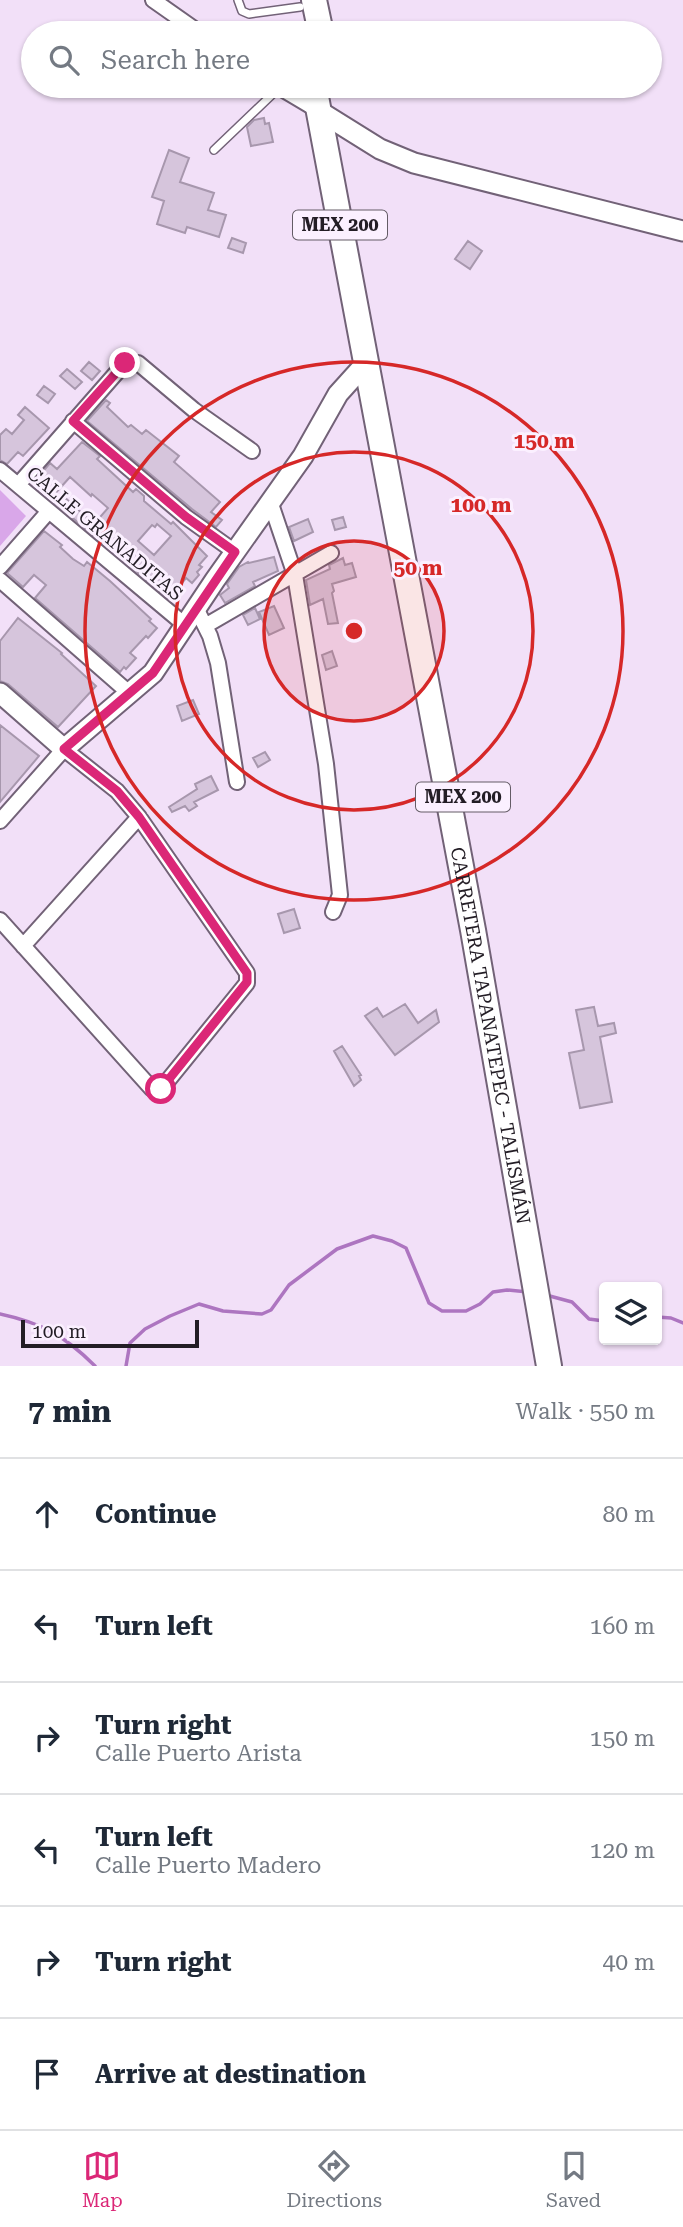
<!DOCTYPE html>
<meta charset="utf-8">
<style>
:root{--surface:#fff;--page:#f2f2f3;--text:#1f2937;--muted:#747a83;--line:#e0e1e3;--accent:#db2777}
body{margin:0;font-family:"Roboto Serif",serif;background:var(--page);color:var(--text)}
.controls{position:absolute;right:21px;bottom:21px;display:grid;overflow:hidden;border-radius:7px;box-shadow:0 2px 5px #0004}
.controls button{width:63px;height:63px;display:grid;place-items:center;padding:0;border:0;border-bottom:2px solid var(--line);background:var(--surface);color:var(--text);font:35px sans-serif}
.scale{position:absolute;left:21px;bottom:18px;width:178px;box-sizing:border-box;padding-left:7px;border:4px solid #231d25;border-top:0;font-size:19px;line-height:24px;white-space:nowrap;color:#231d25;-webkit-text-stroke:5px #fbf0ff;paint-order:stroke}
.stop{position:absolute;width:21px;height:21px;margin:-16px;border:5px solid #db2777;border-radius:50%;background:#fff}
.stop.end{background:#db2777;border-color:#fff;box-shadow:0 2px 7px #0008}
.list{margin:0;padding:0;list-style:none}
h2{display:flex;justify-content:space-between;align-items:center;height:91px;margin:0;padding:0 28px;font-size:30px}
h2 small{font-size:23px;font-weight:400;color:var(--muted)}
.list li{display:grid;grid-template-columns:46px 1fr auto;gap:21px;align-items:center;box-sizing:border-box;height:112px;padding:0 28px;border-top:2px solid var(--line)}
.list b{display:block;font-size:26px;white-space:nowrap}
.list p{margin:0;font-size:23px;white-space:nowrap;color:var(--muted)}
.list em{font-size:23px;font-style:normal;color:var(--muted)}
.icon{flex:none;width:38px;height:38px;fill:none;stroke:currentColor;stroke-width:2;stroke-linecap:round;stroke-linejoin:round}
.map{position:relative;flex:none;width:683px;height:1366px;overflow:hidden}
.search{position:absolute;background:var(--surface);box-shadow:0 2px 5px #0004;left:21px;right:21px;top:21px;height:77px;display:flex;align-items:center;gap:18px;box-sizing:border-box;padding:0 24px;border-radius:38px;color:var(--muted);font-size:26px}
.sheet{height:763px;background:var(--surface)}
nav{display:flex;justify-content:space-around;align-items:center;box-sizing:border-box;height:98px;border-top:2px solid var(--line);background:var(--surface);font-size:19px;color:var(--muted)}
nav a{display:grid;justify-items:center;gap:4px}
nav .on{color:var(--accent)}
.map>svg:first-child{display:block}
.green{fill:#d9a7e9}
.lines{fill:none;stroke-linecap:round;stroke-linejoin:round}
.stream{stroke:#ad75c0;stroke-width:3.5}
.building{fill:#d6c5dc;stroke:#a797ad;stroke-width:2;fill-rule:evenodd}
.lane-casing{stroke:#726277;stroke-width:10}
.street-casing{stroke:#726277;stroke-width:18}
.secondary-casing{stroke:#726277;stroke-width:23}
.highway-casing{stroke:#726277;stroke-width:28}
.lane{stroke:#fff;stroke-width:7}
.street{stroke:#fff;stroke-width:14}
.secondary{stroke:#fff;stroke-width:19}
.highway{stroke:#fff;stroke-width:24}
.route{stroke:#db2777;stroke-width:9}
.ring{fill:none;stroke:#d62828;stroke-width:3.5}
.labels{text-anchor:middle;stroke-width:6;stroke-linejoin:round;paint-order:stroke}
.shield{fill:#fbf0ff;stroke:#645c66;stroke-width:2}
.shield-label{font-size:18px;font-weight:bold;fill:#231d25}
.street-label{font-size:19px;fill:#231d25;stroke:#fbf0ff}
.centre{fill:#d62828;stroke:#fbf0ff;stroke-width:3.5}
.ring-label{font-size:21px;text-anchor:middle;font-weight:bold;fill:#d62828;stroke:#fbf0ff;stroke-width:6;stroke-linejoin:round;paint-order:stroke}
</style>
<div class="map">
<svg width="683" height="1366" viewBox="0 0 683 1366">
<rect width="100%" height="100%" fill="#f2e0f8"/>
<!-- green -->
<path class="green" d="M 0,490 L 26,516 L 0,546 Z"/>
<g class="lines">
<!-- stream -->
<path class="stream" d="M 546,1295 L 572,1302 L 589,1319 L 604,1321
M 0,1314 C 42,1323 65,1336 95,1366
M 657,1317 L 671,1318 L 683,1323
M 126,1366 L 130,1343 L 145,1329 L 170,1316 L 199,1304 L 223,1311 L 262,1314 L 271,1310 L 289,1285 L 337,1249 L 373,1236 L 392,1241 L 406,1248 L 429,1303 L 442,1311 L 466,1311 L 480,1304 L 493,1292 L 507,1290 L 528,1292"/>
</g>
<!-- building -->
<path class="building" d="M 264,118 L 265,124 L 269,123 L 273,142 L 251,146 L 247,127 L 254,120 Z
M 169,150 L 189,158 L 180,182 L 214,193 L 208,210 L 226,215 L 219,237 L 187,227 L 185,233 L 157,224 L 164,201 L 152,197 Z
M 232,238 L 246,243 L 243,253 L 228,248 Z
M 468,241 L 482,251 L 470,269 L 455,259 Z
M 89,362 L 100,371 L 92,380 L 81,371 Z
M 67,369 L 82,382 L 75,389 L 60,376 Z
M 44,386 L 55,394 L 48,403 L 37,395 Z
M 106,400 L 110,403 L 107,407 L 128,427 L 131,425 L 142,434 L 146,430 L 179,456 L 174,462 L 220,502 L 211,512 L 222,520 L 216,527 L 192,509 L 87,421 Z
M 25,407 L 49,428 L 23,456 L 18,452 L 7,464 L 0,460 L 0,435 L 6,429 L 12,434 L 24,420 L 18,415 Z
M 82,442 L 100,456 L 97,459 L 133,492 L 136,489 L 144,496 L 144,501 L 171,524 L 173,522 L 207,556 L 199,565 L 202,567 L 197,572 L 199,575 L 192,583 L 186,578 L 169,599 L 121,558 L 126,552 L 111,539 L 108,537 L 102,543 L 55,503 L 62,495 L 94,524 L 108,508 L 92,494 L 91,496 L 70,477 L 52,497 L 35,481 L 50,463 L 57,469 ZM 157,524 L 171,536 L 154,555 L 138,541 L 152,525 L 155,527 Z
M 343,517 L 346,527 L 335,530 L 332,520 Z
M 308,519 L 313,532 L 294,541 L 289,527 Z
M 44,531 L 62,545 L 60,547 L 73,559 L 84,566 L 87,562 L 110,581 L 151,619 L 149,621 L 157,628 L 148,638 L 146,636 L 130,653 L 136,658 L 126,669 L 124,667 L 120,672 L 35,598 L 46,585 L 34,575 L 23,587 L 7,573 Z
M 274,557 L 278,571 L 253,582 L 255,586 L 225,603 L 220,595 L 229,588 L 227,584 L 239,567 L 248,562 L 249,563 Z
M 343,558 L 345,565 L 352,563 L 356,577 L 332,584 L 334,591 L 332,593 L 338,623 L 328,624 L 323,599 L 310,605 L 306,580 L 330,569 L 329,565 Z
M 274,606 L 284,628 L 269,635 L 259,612 Z
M 255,608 L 260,619 L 248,625 L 243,615 Z
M 18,618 L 62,653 L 61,654 L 96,686 L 58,727 L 8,684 L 0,681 L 0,641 Z
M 332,651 L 337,666 L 326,670 L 322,655 Z
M 193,700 L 199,714 L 182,721 L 177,706 Z
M 0,725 L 39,756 L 0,802 Z
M 265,752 L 270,760 L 258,767 L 253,758 Z
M 211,776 L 218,790 L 194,802 L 197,806 L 189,811 L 185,806 L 172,812 L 169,807 L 197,789 L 195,784 Z
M 294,909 L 300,928 L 284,933 L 278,914 Z
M 405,1004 L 418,1023 L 436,1010 L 439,1022 L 395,1055 L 365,1016 L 377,1008 L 383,1017 Z
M 594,1007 L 598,1026 L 614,1023 L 616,1033 L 600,1037 L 612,1102 L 580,1108 L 569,1053 L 584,1050 L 576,1010 Z
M 342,1046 L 361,1075 L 359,1076 L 361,1080 L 354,1086 L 334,1051 Z"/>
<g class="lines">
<defs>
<path id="lane" d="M 238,0 L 242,11 L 249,14 L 300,7
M 214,150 L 279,88"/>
<path id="street" d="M 153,0 L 200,33
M 277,86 L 319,111
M 73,421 L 186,517 L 235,552
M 0,470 L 185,625
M 18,485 L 125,363 L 138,363 L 194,410 L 252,451
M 270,501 L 295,575 L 326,764 L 340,895 L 333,912
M 0,567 L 49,511
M 0,580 L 128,692
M 196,608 L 210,636 L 218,663 L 237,782
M 205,626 L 331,553
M 0,821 L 64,749 L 117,791 L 139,817 L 247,973 L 247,983 L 161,1089 L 152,1089 L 0,920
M 23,946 L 139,817"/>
<path id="secondary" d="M 319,111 L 380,149 L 414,163 L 683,231
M 0,693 L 64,749 L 153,673 L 215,580 L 303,456 L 338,394 L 366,363"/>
<g id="highway">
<path d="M 314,0 L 321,33"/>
<path id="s1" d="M 314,86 L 473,930 L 549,1366"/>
</g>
</defs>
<!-- lane casing -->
<use href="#lane" class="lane-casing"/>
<!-- street casing -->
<use href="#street" class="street-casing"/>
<!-- secondary casing -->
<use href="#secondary" class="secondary-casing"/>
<!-- highway casing -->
<use href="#highway" class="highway-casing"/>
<!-- lane -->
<use href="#lane" class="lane"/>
<!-- street -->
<use href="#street" class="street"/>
<!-- secondary -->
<use href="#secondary" class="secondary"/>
<!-- highway -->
<use href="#highway" class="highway"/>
</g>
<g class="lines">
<!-- route -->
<path class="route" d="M 125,363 L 73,421 L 186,517 L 235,552 L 153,673 L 64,749 L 117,791 L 139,817 L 247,973 L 247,982 L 161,1089"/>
</g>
<!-- distance rings -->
<circle cx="354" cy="631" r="90" fill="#d62828" fill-opacity=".12"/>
<g class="ring">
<circle cx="354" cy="631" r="90"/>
<circle cx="354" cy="631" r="179"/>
<circle cx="354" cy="631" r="269"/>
</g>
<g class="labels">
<!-- shield labels -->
<g class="shield">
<rect x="293" y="210.5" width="94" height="29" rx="5"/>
<rect x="416" y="782.5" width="94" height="29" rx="5"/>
</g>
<g class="shield-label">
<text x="340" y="231">MEX 200</text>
<text x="463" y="803">MEX 200</text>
</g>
<!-- street labels -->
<g class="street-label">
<text transform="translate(105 533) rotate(40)" y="7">CALLE GRANADITAS</text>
<text dy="7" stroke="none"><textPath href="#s1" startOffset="966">CARRETERA TAPANATEPEC - TALISMÁN</textPath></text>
</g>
</g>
<circle cx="354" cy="631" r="10" class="centre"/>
<g class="ring-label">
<text x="544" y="448">150 m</text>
<text x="481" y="512">100 m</text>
<text x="418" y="575">50 m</text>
</g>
</svg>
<div class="controls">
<button><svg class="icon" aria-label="layers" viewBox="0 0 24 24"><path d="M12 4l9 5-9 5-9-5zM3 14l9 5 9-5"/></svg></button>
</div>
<div class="scale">100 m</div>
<div class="stop" style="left:161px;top:1089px"></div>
<div class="stop end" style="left:125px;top:363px"></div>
<div class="search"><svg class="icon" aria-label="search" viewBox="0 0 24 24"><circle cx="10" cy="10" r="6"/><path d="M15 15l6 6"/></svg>Search here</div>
</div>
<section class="sheet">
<h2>7 min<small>Walk · 550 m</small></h2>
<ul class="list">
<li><svg class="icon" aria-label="ahead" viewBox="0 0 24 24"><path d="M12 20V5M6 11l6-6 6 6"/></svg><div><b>Continue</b></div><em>80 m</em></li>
<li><svg class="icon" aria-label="left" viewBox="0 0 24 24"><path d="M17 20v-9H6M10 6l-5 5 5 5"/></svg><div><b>Turn left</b></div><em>160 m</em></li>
<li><svg class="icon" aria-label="right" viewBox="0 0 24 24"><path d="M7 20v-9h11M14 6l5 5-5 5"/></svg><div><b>Turn right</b><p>Calle Puerto Arista</p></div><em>150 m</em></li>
<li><svg class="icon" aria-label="left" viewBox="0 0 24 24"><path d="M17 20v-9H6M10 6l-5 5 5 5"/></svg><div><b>Turn left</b><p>Calle Puerto Madero</p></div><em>120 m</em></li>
<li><svg class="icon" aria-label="right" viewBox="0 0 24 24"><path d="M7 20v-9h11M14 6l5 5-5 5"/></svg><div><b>Turn right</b></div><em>40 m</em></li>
<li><svg class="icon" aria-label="arrive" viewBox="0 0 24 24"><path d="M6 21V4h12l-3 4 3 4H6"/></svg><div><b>Arrive at destination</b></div></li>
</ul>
</section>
<nav>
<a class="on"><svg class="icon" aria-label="map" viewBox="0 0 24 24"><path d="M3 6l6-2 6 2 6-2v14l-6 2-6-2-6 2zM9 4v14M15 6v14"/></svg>Map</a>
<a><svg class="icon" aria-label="directions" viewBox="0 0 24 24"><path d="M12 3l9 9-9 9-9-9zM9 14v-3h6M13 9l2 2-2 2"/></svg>Directions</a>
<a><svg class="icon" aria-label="saved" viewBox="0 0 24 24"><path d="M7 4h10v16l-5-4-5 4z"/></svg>Saved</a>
</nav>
